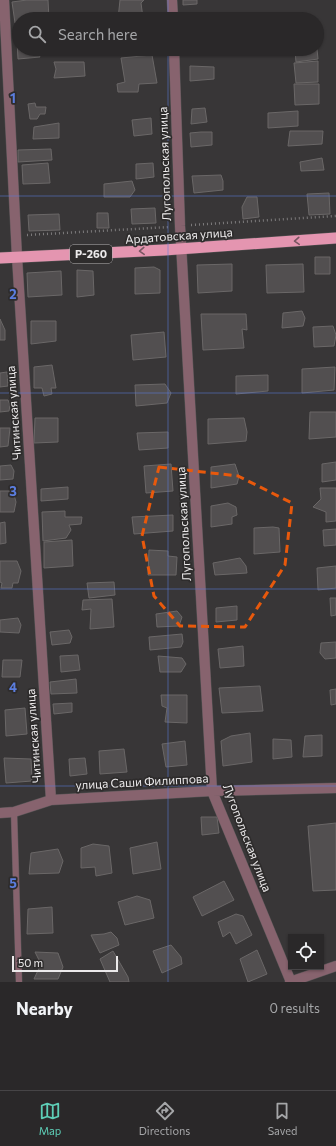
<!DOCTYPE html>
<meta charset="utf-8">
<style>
:root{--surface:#2a2829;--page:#363435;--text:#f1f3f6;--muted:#a5a6a8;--line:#464446;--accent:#5eceb7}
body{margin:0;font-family:Commissioner,sans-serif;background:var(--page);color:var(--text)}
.controls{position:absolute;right:12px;bottom:12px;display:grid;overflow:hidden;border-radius:0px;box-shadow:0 1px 3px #0004}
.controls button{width:36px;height:36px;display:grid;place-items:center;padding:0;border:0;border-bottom:1px solid var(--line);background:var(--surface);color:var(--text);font:20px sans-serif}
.scale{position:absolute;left:12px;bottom:10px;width:106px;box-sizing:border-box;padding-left:4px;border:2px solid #eceaeb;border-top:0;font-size:11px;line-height:14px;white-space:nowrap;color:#eceaeb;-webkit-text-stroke:3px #2e2c2c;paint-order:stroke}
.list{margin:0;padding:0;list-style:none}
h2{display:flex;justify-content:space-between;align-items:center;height:52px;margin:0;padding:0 16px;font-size:17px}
h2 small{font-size:13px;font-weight:400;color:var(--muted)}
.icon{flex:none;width:22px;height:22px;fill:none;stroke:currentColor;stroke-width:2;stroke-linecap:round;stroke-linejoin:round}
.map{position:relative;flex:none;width:336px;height:982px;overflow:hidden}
.search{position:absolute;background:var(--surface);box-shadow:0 1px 3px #0004;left:12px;right:12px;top:12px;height:44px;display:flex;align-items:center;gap:10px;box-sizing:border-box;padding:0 14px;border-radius:22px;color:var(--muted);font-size:15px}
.sheet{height:108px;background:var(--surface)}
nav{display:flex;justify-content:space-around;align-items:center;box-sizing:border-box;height:56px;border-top:1px solid var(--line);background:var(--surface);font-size:11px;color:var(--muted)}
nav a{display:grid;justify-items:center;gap:2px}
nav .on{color:var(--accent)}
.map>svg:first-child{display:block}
.building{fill:#524f50;stroke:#6a6767}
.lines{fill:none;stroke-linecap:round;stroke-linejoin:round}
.service-casing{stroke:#555354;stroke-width:7}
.minor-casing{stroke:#555354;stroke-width:11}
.trunk-casing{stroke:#555354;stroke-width:12}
.path{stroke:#7d7b7c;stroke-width:2.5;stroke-dasharray:1 3;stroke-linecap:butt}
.service{stroke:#87636e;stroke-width:6}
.minor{stroke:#87636e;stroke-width:10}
.trunk{stroke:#e495b0;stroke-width:11}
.oneway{stroke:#775661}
.marked{fill:none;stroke:#e8590c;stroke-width:3;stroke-dasharray:8 5;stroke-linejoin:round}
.grid{fill:none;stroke:#5b7dde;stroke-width:1;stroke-opacity:0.55}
.labels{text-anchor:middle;stroke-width:3.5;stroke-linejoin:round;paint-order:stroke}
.shield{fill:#2e2c2c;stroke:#b3b1b2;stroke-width:1}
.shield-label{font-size:11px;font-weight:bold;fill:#eceaeb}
.street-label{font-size:12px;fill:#eceaeb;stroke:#2e2c2c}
.grid-label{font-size:13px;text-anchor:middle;font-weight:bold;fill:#5b7dde;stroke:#2e2c2c;stroke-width:3.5;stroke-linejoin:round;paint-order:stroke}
</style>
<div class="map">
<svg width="336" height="982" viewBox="0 0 336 982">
<rect width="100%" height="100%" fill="#383637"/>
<!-- building -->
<path class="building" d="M 27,0 L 48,0 L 49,19 L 19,19 L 19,23 L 15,23 L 12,2 Z
M 120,0 L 144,0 L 141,3 L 143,18 L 118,19 Z
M 183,0 L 197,0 L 197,4 L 183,5 Z
M 14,29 L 19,29 L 19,49 L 44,49 L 44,52 L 38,53 L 40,57 L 18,59 L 17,41 Z
M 127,49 L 148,49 L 148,54 L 128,55 Z
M 317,49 L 318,59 L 296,62 L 295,51 Z
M 152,55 L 157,83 L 139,84 L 138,92 L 118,92 L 117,84 L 125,82 L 121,58 Z
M 318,61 L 318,82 L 296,83 L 294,63 Z
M 54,62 L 84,62 L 85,76 L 54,78 L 56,69 Z
M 190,66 L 214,67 L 214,79 L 190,81 Z
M 294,84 L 319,84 L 319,104 L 295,105 Z
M 35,103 L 36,107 L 46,107 L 45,114 L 40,114 L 37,119 L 30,119 L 28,104 Z
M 205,108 L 207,122 L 191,124 L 192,109 Z
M 298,111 L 298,126 L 268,128 L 268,113 Z
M 151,118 L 152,134 L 134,136 L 132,120 Z
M 59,123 L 59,138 L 33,139 L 34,127 Z
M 290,131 L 323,131 L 322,144 L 288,146 Z
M 201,132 L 212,132 L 212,145 L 191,147 L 190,133 Z
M 51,149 L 52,160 L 18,162 L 18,150 Z
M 322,158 L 324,170 L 301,171 L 300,162 Z
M 48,163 L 50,183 L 23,184 L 22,165 Z
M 153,163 L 154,177 L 136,179 L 136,164 Z
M 221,175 L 223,181 L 223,190 L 194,193 L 192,176 Z
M 132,181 L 135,190 L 130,197 L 104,197 L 104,184 Z
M 329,193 L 330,214 L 309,215 L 307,194 Z
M 247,197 L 257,197 L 259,217 L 243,219 L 242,207 Z
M 155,208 L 156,223 L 132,224 L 131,209 Z
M 97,213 L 108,213 L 109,228 L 97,228 Z
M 59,214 L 60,230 L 29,231 L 28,215 Z
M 315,257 L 330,257 L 330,274 L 315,274 Z
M 232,264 L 232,291 L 198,293 L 197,265 Z
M 303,264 L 304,292 L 267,293 L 266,265 Z
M 154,267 L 160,270 L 160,293 L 135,294 L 135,268 Z
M 77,270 L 93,271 L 94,295 L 77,297 Z
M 61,271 L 62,295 L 28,297 L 27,273 Z
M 302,311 L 305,318 L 303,326 L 282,328 L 283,313 Z
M 201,314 L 246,314 L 247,330 L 242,329 L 244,348 L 203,350 Z
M 0,319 L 5,330 L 5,340 L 0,340 Z
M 31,321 L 56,321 L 56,341 L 31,344 Z
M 333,326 L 336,335 L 334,346 L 314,347 L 313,327 Z
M 164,332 L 166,357 L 133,360 L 131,335 Z
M 52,365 L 56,388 L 51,388 L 52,394 L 44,396 L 42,388 L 34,388 L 34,367 Z
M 335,367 L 334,390 L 302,393 L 302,369 Z
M 7,372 L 8,386 L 0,387 L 0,373 Z
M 268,375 L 268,391 L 236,394 L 236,376 Z
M 165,384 L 171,393 L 167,403 L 136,406 L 135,385 Z
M 0,400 L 8,400 L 10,405 L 9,411 L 0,412 Z
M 310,412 L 336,412 L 336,437 L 309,439 Z
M 35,418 L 58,418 L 58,442 L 34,443 Z
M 244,418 L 247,432 L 246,441 L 208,444 L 208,419 Z
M 0,428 L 10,428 L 8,446 L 0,447 Z
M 168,432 L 168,448 L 139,450 L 137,433 Z
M 336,462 L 336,480 L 322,482 L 322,464 Z
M 171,464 L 173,491 L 146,493 L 144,466 Z
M 235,464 L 239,476 L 237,484 L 211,488 L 211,467 Z
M 11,465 L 14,471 L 13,479 L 0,480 L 0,466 Z
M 68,487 L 68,499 L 41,501 L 41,489 Z
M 320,488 L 336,488 L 336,521 L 326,522 L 326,512 L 313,507 L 321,499 Z
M 0,491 L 13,491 L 16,502 L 14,512 L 0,512 Z
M 228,503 L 236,507 L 237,515 L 232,517 L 232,524 L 211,527 L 211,506 Z
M 65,511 L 65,517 L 82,517 L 81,524 L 69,525 L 71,530 L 66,538 L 43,541 L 42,512 Z
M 173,515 L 173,531 L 134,534 L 132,517 Z
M 5,522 L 6,543 L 0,544 L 0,523 Z
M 273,527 L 279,528 L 280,552 L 254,554 L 254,528 Z
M 336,529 L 336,545 L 324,546 L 323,530 Z
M 72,540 L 73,566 L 44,568 L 44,542 Z
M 149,550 L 168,551 L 168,556 L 177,557 L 176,575 L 148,575 Z
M 240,558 L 246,566 L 247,573 L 215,575 L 213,563 Z
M 0,561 L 17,561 L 21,571 L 18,583 L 13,583 L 12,588 L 1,588 L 2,583 L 0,582 Z
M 336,566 L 336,588 L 318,590 L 317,568 Z
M 114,582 L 115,595 L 89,598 L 87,583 Z
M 330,598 L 336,598 L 336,615 L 331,616 Z
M 112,599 L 114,627 L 90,629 L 91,609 L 82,610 L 83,600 Z
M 237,606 L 237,620 L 216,622 L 216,608 Z
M 177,611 L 182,617 L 179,626 L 157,627 L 156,614 Z
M 18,618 L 21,625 L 19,633 L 0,632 L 0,620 Z
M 69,630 L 72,637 L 70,643 L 52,645 L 50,632 Z
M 182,634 L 183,642 L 181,647 L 150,650 L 149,637 Z
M 336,642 L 336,658 L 325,659 L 320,653 L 321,643 Z
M 243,646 L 244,666 L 220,668 L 218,649 Z
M 78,655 L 80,670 L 61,672 L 60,656 Z
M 158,656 L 182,658 L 186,664 L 181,672 L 160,672 Z
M 3,660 L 22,660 L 20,677 L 2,677 Z
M 76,679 L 77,693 L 51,694 L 50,682 Z
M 260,686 L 263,711 L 222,713 L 219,688 Z
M 336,689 L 336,704 L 331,705 L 330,690 Z
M 161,695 L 187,695 L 187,723 L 165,722 L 167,708 L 162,706 Z
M 72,703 L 72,712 L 54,714 L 53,704 Z
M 25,708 L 27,734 L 6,736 L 5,710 Z
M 250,733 L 252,762 L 223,766 L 221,741 L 231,736 Z
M 322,735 L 322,756 L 303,757 L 305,736 Z
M 273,739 L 291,740 L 292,757 L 273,759 Z
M 185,741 L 187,765 L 166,767 L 162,744 Z
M 124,749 L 127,772 L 100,774 L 99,751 Z
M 4,758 L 31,759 L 32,781 L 6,783 Z
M 85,758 L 87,774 L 70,776 L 69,759 Z
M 201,817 L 217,817 L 219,833 L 202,835 Z
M 336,823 L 336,890 L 313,891 L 308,826 Z
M 157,842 L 161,869 L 133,874 L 130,848 Z
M 93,844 L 109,846 L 112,873 L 96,876 L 95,867 L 81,868 L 81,848 Z
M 58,849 L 63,861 L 59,873 L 29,874 L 31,853 Z
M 224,881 L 234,900 L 202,916 L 193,897 Z
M 137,896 L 150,900 L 154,918 L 125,925 L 118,902 Z
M 52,907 L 53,933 L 27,934 L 28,909 Z
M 236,914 L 243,916 L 252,935 L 236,944 L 230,932 L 223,937 L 218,922 Z
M 111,932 L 117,938 L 119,945 L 100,953 L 91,935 L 104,934 Z
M 171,945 L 181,957 L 182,964 L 162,973 L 153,951 Z
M 257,950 L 267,974 L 248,982 L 240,959 Z
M 113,951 L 128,977 L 129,982 L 110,982 L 100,959 Z
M 35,952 L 58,953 L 63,967 L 58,979 L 34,979 L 41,964 Z"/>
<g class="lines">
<defs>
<path id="service" d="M 14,812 L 19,982"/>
<path id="minor" d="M 4,0 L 17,257 L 51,800
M 172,0 L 173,19
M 174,49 L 180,226 L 212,791 L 291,982
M 0,813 L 14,812 L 51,800 L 212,791 L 336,788
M 290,982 L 336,966"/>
<path id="trunk" d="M 0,258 L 164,250 L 336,238"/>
</defs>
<!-- service casing -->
<use href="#service" class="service-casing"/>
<!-- minor casing -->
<use href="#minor" class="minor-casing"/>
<!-- trunk casing -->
<use href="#trunk" class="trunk-casing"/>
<!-- path -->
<path class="path" d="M 191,225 L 336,216
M 27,235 L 170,227"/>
<!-- service -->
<use href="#service" class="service"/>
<!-- minor -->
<use href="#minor" class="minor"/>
<!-- trunk -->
<use href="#trunk" class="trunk"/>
</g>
<!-- one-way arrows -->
<defs><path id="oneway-chevron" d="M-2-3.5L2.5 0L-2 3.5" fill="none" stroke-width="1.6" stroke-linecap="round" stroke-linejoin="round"/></defs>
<g class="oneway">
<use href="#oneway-chevron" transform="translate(297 241) rotate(176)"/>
<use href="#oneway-chevron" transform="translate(142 251) rotate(177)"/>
</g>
<!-- marked area -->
<path class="marked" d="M 159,467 L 238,476 L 292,503 L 285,565 L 245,627 L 180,626 L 154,596 L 142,536 Z"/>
<!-- grid -->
<path class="grid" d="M 168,0 L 168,19M 168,49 L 168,982M 0,196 L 336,196M 0,393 L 336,393M 0,589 L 336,589M 0,786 L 336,786"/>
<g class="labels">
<!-- shield labels -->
<rect class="shield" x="70" y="245" width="42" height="18" rx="3"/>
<g class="shield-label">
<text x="91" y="258">Р-260</text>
</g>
<!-- street labels -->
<g class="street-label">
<text transform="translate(165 164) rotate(-92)" y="4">Лугопольская улица</text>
<text transform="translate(179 236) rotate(-4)" y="4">Ардатовская улица</text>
<text transform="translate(14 413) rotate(-94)" y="4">Читинская улица</text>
<text transform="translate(184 524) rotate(-93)" y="4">Лугопольская улица</text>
<text transform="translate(34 736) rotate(-94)" y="4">Читинская улица</text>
<text transform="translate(142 782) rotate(-3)" y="4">улица Саши Филиппова</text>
<text transform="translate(247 838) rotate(69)" y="4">Лугопольская улица</text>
</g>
</g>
<g class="grid-label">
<text x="13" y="103">1</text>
<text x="13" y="299">2</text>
<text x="13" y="496">3</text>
<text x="13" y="692">4</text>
<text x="13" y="888">5</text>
</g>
</svg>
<div class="controls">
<button><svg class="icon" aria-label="locate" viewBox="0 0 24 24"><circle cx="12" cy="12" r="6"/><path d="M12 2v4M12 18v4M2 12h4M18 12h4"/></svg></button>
</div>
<div class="scale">50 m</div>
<div class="search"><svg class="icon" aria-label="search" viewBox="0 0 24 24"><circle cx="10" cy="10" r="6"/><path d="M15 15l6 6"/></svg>Search here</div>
</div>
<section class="sheet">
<h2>Nearby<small>0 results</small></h2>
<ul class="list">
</ul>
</section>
<nav>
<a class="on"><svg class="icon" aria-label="map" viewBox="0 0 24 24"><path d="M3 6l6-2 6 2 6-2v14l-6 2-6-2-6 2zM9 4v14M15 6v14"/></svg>Map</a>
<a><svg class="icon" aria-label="directions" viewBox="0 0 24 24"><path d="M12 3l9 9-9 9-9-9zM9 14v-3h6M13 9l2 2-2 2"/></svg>Directions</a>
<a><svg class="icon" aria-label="saved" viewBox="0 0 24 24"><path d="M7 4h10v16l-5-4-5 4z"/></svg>Saved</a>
</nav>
